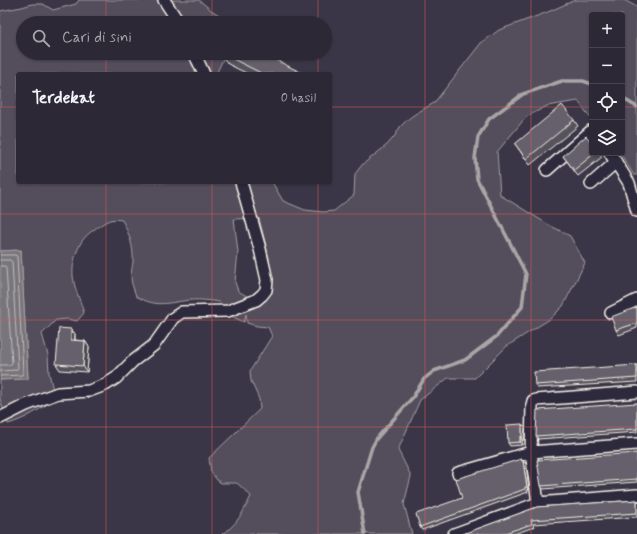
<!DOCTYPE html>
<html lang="id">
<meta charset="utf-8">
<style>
:root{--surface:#2c2835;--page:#34303d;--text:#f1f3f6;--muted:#a6a6ad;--line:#484450}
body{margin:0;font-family:Mynerve,sans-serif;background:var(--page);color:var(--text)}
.controls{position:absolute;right:12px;top:12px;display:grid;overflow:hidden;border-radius:4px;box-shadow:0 1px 3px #0004}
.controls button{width:36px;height:36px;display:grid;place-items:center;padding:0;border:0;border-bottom:1px solid var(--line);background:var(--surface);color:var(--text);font:20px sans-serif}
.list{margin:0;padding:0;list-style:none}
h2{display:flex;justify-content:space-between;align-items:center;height:52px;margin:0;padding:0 16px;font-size:17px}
h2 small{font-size:13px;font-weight:400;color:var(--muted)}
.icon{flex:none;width:22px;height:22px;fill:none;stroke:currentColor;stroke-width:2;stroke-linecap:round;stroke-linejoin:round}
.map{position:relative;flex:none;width:637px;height:534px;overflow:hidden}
.search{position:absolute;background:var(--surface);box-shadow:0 1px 3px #0004;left:16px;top:16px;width:316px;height:44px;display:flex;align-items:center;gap:10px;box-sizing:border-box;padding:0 14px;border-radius:22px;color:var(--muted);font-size:15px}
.panel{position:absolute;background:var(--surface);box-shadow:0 1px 3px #0004;left:16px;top:72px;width:316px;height:112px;border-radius:4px}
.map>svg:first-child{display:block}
.green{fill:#534e5c;stroke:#a4a0a2;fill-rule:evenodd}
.water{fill:#78747b;stroke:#aaa6a7}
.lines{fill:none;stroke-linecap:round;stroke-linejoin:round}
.shore{stroke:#c2bfbc;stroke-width:1}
.stream{stroke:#aaa6a7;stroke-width:3.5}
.street-casing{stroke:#f4f1e8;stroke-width:14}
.street{stroke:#2f2a3d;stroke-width:11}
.wall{fill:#57535d;stroke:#f4f1e8}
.shaded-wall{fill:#47444c;stroke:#f4f1e8}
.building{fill:#65616c;stroke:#f4f1e8}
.grid{fill:none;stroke:#de5a58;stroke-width:1;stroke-opacity:0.55}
</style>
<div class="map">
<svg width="637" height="534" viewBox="0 0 637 534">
<rect width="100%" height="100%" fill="#3b3647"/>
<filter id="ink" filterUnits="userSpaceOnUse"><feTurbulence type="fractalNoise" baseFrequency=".025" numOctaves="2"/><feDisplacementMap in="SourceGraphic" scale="8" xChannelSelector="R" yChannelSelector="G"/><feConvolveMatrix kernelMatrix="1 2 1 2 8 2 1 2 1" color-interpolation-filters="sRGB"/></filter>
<g filter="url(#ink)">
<!-- green -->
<path class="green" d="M 79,0 L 199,0 L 211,10 L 232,23 L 23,23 L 23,53 L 226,53 L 217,72 L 219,74 L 18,74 L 18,182 L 272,182 L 283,201 L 305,210 L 323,212 L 334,211 L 354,195 L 355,174 L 362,165 L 387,145 L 394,137 L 400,127 L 407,120 L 415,114 L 434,103 L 481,43 L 499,30 L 548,12 L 575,0 L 624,0 L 637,7 L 637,175 L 634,175 L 620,153 L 622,153 L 622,15 L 592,15 L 592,120 L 578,101 L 547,106 L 526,117 L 497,152 L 500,195 L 549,225 L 570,236 L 585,263 L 563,306 L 550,319 L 507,346 L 475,378 L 448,378 L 420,400 L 398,450 L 411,476 L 404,504 L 412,534 L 222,534 C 236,527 245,509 251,496 L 237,483 L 221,483 L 217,480 L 211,472 L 209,458 L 260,409 L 259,399 L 251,381 L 250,371 L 272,336 L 268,327 L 257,326 L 247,323 L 246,314 L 244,322 L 233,317 L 220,302 C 211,301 201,299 191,300 C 168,302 158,309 136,296 C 135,292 133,288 132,284 C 130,276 132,269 133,262 C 134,247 129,233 122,220 C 109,218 107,221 96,228 C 85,236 81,240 76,254 C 68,278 77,290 84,313 L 77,321 L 67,319 L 56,320 L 42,334 L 48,355 L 49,373 L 55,399 C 40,409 26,419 8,424 L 0,399 L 0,380 L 28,378 L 21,250 L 0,251 L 0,11 L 22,7 L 32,4 L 43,4 L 53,10 L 76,4 ZM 259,218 L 269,258 L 271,278 L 259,303 L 238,291 L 235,282 L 238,252 L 234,219 Z"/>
<!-- water -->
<path class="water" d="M 21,250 L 28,379 L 0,380 L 0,251 Z"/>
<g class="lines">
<!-- shore -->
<path class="shore" d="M 0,255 L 15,255 L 17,256 L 23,373 L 22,375 L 0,376
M 0,260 L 10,260 L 12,262 L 18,368 L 16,370 L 0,371
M 0,266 L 5,266 L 6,268 L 12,363 L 10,365 L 0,365"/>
<!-- stream -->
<path class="stream" d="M 622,98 L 637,107
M 365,534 L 358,492 L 372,447 L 377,438 L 413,397 L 424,379 L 434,371 L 465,360 L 497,336 L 522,307 L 526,274 L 477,179 L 475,158 L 478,137 L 489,119 L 523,94 L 562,81 L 583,81 L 592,84"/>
<defs>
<path id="street" d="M 164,0 L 179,23
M 194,53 L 204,74
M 610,153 L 629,183 L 637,211
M 547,170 L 592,130
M 591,184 L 616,162
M 611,313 L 637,300
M 0,418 L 26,405 L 58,393 L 89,391 L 105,385 L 116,378 L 132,362 L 154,345 L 173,318 L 182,312 L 228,311 L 256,300 L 262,295 L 266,290 L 267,280 L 260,249 L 241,182
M 458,473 L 531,452 L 637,444
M 538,503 L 637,495
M 454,534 L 538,503 L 531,452 L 532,405 L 533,401 L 536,400 L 637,392"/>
</defs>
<!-- street casing -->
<use href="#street" class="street-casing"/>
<!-- street -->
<use href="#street" class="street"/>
</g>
<!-- wall -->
<path class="wall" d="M 220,53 L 304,74 L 248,74 L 228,64 Z
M 574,120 L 578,126 L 530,165 L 515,144 Z
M 592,153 L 599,153 L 602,157 L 578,176 L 563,156 Z
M 637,307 L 637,328 L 619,335 L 616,330 Z
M 71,329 L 75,334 L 75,340 L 85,341 L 89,347 L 87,372 L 60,370 L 56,364 Z
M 637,365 L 637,382 L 537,388 L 535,385 Z
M 637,403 L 637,432 L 538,439 L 536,436 Z
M 525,427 L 524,440 L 522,440 L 522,445 L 510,446 L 508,443 Z
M 637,453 L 637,482 L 543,489 L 541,486 Z
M 521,459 L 526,464 L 529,490 L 527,490 L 528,492 L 422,530 L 420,527 L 462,498 Z
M 637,500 L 637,517 L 533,524 L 534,527 L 514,534 L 463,534 L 537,507 Z"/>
<!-- shaded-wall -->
<path class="shaded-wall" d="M 71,329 L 75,334 L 74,345 L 71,340 Z
M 85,341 L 89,347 L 87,372 L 83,366 Z
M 522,424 L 525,427 L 524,440 L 522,437 Z
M 520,437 L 522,440 L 522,445 L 520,442 Z
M 523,461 L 526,464 L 529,490 L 527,487 Z"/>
<!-- building -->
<path class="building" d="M 221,53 L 262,53 L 304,74 L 263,74 Z
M 562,105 L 574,120 L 526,159 L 515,144 Z
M 586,136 L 592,144 L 592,153 L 595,153 L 574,170 L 563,156 Z
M 637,307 L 637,323 L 616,330 L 611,317 Z
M 59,328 L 71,329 L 71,340 L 85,341 L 83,366 L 56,364 Z
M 637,365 L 637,378 L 535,385 L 534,372 Z
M 637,403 L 637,429 L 536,436 L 537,410 Z
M 522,424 L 522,437 L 520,437 L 520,442 L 508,443 L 507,425 Z
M 637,453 L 637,479 L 541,486 L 537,460 Z
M 521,459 L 522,461 L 523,461 L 527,487 L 525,487 L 525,489 L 420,527 L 416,514 L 462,498 L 456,479 Z
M 637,500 L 637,513 L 531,520 L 532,524 L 502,534 L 463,534 L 537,507 Z"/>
</g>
<!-- grid -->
<path class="grid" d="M 106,0 L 106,23M 212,0 L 212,23M 318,0 L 318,23M 425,0 L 425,534M 531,0 L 531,534M 106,53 L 106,74M 212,53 L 212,74M 318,53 L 318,74M 0,107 L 18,107M 330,107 L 592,107M 622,107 L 637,107M 106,182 L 106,534M 212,182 L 212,534M 318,182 L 318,534M 0,214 L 637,214M 0,320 L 637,320M 0,427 L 637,427"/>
</svg>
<div class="controls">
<button>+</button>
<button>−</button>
<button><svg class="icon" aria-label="locate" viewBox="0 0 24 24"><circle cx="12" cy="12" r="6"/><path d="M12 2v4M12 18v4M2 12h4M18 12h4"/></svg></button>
<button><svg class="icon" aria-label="layers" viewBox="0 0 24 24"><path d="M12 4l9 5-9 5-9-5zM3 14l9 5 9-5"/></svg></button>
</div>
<div class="search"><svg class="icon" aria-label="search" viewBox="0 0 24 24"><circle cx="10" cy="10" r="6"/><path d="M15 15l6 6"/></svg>Cari di sini</div>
<section class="panel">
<h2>Terdekat<small>0 hasil</small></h2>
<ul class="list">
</ul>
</section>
</div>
